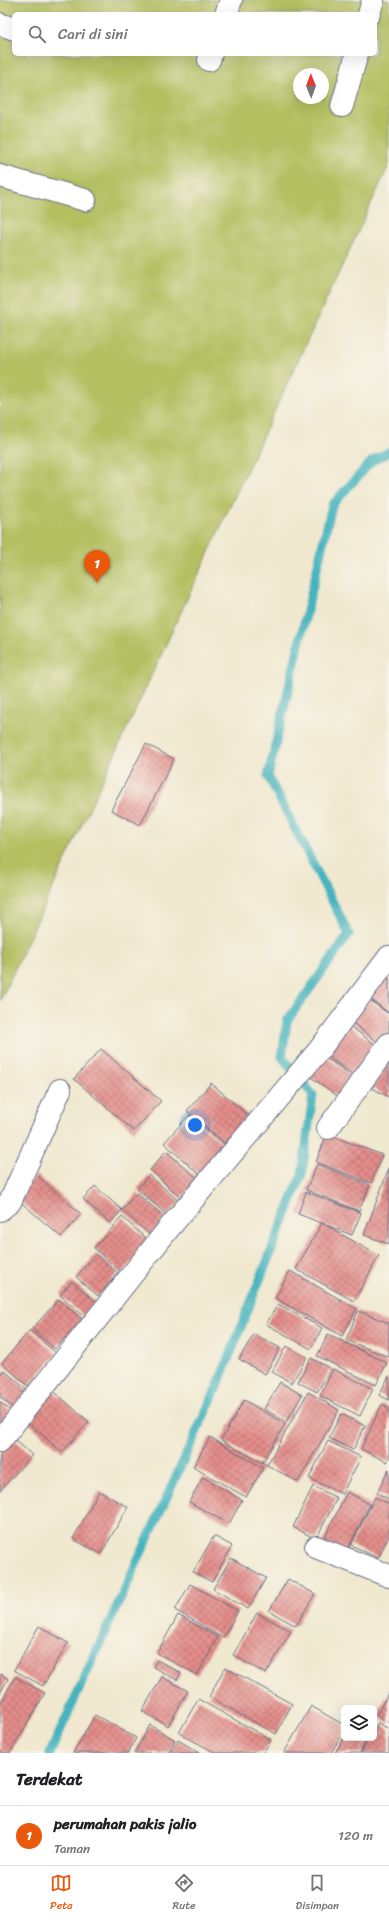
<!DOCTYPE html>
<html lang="id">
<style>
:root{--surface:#fff;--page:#f6f6f6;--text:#202124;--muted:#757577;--line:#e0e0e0;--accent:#ea580c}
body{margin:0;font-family:Sriracha,sans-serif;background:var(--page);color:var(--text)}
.controls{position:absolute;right:12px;bottom:12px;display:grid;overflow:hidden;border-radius:6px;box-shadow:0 4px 16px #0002}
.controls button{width:36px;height:36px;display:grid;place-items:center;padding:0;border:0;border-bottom:1px solid var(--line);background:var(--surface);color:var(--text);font:20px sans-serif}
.compass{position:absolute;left:293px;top:68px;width:36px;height:36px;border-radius:50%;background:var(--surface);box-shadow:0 4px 16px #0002;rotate:359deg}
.you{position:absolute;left:195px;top:1125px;width:14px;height:14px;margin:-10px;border:3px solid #fff;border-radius:50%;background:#1a73e8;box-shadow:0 0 0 6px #1a73e833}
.badge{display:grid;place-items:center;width:26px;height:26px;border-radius:50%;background:var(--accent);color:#fff;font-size:13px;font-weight:700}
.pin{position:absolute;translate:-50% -33px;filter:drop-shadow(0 1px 2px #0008)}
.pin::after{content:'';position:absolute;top:21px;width:14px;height:12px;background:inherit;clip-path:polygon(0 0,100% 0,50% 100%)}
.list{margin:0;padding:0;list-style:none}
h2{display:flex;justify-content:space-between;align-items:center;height:52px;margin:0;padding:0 16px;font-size:17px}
h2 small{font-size:13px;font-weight:400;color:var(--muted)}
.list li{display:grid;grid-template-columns:26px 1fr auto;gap:12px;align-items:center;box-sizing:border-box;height:60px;padding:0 16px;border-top:1px solid var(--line)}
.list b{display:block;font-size:15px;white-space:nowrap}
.list p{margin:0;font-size:13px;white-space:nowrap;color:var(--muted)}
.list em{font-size:13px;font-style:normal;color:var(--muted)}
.icon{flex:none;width:22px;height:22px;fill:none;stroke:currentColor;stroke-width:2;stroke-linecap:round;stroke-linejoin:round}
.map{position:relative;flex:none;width:389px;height:1753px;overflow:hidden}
.search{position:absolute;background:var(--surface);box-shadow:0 4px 16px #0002;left:12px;right:12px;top:12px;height:44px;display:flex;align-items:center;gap:10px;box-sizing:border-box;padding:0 14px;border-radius:6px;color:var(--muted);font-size:15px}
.sheet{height:112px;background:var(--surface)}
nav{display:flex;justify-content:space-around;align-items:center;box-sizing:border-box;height:56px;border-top:1px solid var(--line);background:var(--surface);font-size:11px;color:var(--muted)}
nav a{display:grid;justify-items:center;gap:2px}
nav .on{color:var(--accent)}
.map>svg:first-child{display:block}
.park{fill:#b3bf61;stroke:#677760;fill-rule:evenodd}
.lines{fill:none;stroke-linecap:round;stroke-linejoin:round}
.stream{stroke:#45b4be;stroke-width:9}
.building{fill:url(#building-cross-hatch)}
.street-casing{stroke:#667086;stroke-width:24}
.street{stroke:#fff;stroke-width:22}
</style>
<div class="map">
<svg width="389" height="1753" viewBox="0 0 389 1753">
<defs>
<pattern id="building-cross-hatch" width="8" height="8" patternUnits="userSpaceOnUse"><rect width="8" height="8" fill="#e48d8a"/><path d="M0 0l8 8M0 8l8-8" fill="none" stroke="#b87474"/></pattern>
</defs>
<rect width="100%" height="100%" fill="#f7f3e8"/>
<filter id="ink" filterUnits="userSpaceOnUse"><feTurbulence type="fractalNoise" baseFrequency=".025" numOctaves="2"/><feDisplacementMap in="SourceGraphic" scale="8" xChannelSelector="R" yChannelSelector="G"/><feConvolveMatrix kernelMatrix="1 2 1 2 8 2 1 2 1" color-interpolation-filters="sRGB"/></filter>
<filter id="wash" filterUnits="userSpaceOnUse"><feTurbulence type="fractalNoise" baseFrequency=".012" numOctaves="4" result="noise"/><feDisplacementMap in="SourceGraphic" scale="16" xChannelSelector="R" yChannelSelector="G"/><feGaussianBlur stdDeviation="0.9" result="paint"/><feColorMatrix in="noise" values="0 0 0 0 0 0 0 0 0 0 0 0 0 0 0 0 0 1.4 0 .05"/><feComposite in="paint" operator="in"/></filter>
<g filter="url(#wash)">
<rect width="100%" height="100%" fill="#f0e8cf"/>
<!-- park -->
<path class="park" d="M 0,0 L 389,0 L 389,165 L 0,1001 ZM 14,14 L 375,14 L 375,54 L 14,54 ZM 299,74 L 323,74 L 323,98 L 299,98 Z"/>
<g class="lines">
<!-- stream -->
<path class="stream" d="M 50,1753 L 217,1387 L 302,1174 L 313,1095 L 282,1057 L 287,1021 L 349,934 L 268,776 L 332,505 L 372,461 L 389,452"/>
</g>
<g id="blocks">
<!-- building -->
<path class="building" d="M 146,744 L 174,759 L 140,825 L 111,810 Z
M 386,976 L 389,979 L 389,1013 L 369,998 Z
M 367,998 L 389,1014 L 389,1032 L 380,1044 L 350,1021 Z
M 347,1024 L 380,1048 L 357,1078 L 325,1054 Z
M 101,1049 L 161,1101 L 134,1131 L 74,1079 Z
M 323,1055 L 360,1082 L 346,1102 L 308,1075 Z
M 389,1058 L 389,1097 L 372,1088 Z
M 211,1083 L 249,1116 L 225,1143 L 187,1111 Z
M 189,1115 L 226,1146 L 200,1175 L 164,1143 Z
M 327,1134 L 382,1155 L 371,1183 L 316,1162 Z
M 166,1151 L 198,1179 L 181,1198 L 150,1170 Z
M 317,1164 L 370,1185 L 359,1211 L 306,1190 Z
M 389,1168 L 389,1244 L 364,1235 Z
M 37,1175 L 81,1214 L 61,1237 L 16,1198 Z
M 149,1175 L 180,1202 L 167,1215 L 137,1189 Z
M 95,1186 L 122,1210 L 110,1223 L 83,1199 Z
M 306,1192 L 361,1213 L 352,1235 L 298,1214 Z
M 137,1193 L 166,1218 L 150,1235 L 122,1210 Z
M 122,1217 L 150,1242 L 122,1273 L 94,1248 Z
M 322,1223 L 379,1256 L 354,1301 L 296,1269 Z
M 96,1254 L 118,1273 L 98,1296 L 76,1277 Z
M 290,1271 L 357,1309 L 342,1336 L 275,1298 Z
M 72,1281 L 97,1303 L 85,1317 L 60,1295 Z
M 59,1299 L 82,1319 L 55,1349 L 32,1329 Z
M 278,1304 L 322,1328 L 311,1349 L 266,1324 Z
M 358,1311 L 389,1323 L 389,1357 L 346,1340 Z
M 30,1330 L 57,1354 L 28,1386 L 2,1363 Z
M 254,1334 L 280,1348 L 265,1374 L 239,1359 Z
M 328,1334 L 387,1363 L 376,1385 L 317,1356 Z
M 286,1346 L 307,1357 L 292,1383 L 272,1372 Z
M 311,1358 L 331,1369 L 317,1392 L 298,1382 Z
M 333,1369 L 373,1389 L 360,1416 L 320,1396 Z
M 4,1370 L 28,1391 L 13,1408 L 0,1397 L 0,1375 Z
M 389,1376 L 389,1400 L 379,1395 Z
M 280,1382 L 302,1395 L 286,1422 L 264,1409 Z
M 50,1388 L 89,1422 L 62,1452 L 23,1418 Z
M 308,1392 L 339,1410 L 298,1482 L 267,1465 Z
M 244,1400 L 285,1424 L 262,1463 L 221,1440 Z
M 0,1402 L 12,1412 L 0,1426 Z
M 382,1404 L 389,1408 L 389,1459 L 387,1462 L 361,1449 Z
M 341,1414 L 365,1426 L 353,1450 L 329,1438 Z
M 210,1437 L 263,1468 L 246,1497 L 193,1467 Z
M 14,1439 L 32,1455 L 0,1491 L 0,1454 Z
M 328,1441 L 361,1457 L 342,1494 L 309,1478 Z
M 389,1469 L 389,1499 L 377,1493 Z
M 203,1477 L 242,1500 L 229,1524 L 189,1502 Z
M 313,1486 L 337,1498 L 316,1539 L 293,1527 Z
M 99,1491 L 128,1507 L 101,1554 L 73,1539 Z
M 347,1492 L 370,1504 L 344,1557 L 321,1545 Z
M 375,1497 L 389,1504 L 389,1536 L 378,1558 L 351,1545 Z
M 214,1536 L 232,1546 L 212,1582 L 193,1572 Z
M 231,1558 L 266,1578 L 248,1609 L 213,1589 Z
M 288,1579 L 315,1594 L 296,1626 L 269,1611 Z
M 190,1584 L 238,1611 L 223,1638 L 175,1610 Z
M 257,1613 L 291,1631 L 266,1674 L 233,1655 Z
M 178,1615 L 218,1637 L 197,1675 L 157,1653 Z
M 39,1626 L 68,1643 L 43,1686 L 14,1670 Z
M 157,1660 L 181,1673 L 177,1680 L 153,1667 Z
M 225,1667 L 292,1704 L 276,1734 L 209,1697 Z
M 0,1674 L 8,1679 L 0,1693 Z
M 15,1677 L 45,1693 L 10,1753 L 0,1753 L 0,1704 Z
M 162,1677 L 188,1691 L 168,1726 L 142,1711 Z
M 389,1693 L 389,1723 L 376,1715 Z
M 198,1699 L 271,1740 L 263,1753 L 216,1753 L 179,1733 Z
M 311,1706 L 344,1725 L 344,1731 L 331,1753 L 284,1753 Z
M 95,1715 L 136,1738 L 128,1753 L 73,1753 Z
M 378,1723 L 389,1729 L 389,1753 L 361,1753 L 369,1738 L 374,1738 L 374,1730 Z
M 150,1725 L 175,1740 L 168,1753 L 134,1753 Z
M 344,1738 L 366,1738 L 368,1739 L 360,1753 L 335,1753 Z
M 178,1740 L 200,1753 L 170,1753 Z"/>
</g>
</g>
<g filter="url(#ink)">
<use href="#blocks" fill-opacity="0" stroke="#667086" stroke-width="1"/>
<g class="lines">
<defs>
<path id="street" d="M 226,14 L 231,0
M 369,14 L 373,0
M 0,24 L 14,29
M 209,60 L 211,54
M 342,106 L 357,54
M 0,176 L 85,200
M 328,1128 L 389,1044
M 0,1210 L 10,1202 L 60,1090
M 0,1441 L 169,1228 L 320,1049 L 389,957
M 316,1547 L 389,1576"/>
</defs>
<!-- street casing -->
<use href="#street" class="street-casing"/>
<!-- street -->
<use href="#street" class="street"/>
</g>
</g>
</svg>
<div class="controls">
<button><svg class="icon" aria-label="layers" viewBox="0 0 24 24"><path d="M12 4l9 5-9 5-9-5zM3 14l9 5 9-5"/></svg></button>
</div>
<svg class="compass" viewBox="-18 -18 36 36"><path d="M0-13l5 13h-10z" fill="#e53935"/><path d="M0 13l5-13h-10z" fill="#757577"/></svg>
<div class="you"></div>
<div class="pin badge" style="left:97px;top:583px">1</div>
<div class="search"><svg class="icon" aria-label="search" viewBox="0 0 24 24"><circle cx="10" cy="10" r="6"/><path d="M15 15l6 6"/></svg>Cari di sini</div>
</div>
<section class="sheet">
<h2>Terdekat<small></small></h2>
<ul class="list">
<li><span class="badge">1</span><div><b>perumahan pakis jalio</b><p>Taman</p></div><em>120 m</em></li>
</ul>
</section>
<nav>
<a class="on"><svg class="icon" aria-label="map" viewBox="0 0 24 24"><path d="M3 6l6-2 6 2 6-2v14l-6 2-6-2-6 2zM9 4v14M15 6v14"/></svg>Peta</a>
<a><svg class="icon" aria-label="directions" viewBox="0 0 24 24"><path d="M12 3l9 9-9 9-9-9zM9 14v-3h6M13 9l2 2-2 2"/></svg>Rute</a>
<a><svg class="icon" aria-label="saved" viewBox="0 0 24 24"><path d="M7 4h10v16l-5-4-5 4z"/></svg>Disimpan</a>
</nav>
